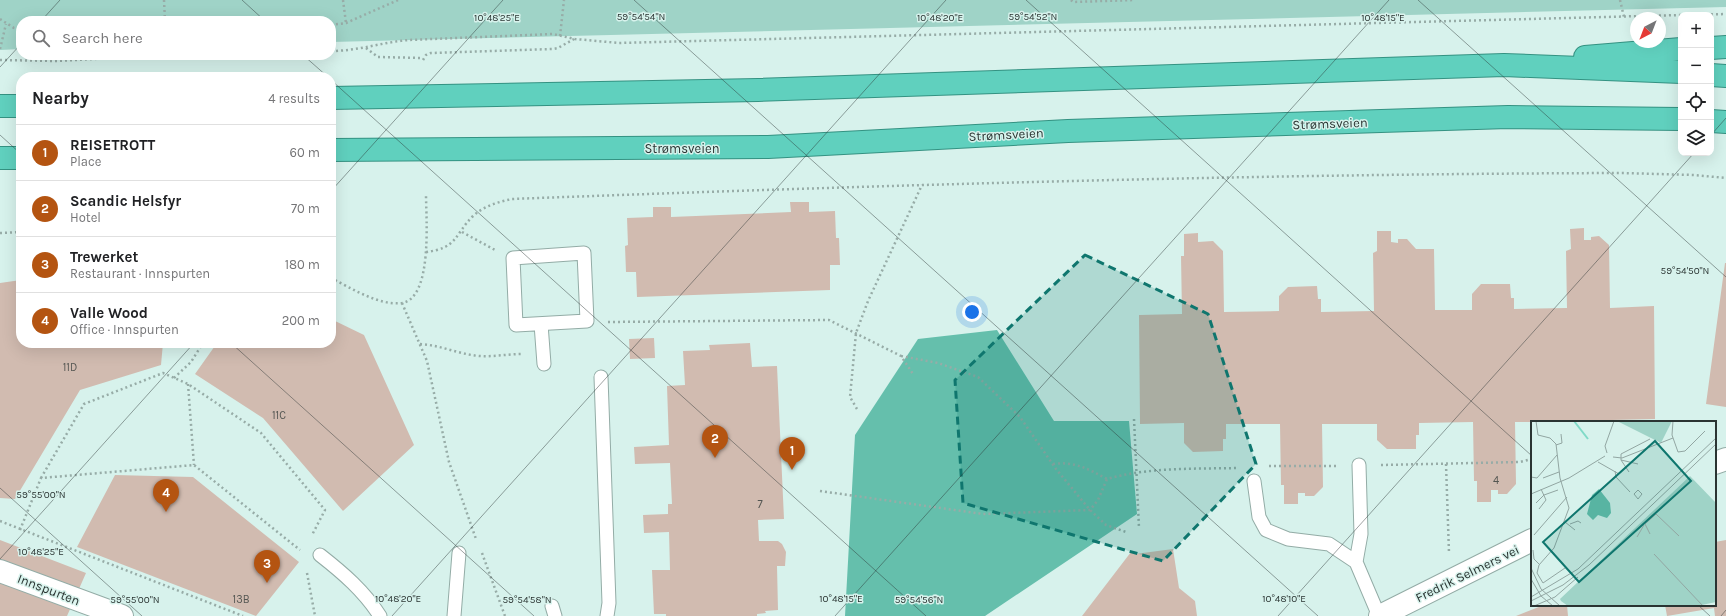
<!DOCTYPE html>
<meta charset="utf-8">
<style>
:root{--surface:#fff;--page:#f2f2f2;--text:#202124;--muted:#757577;--line:#e0e0e0;--accent:#b45411}
body{margin:0;font-family:Karla,sans-serif;background:var(--page);color:var(--text)}
.controls{position:absolute;right:12px;top:12px;display:grid;overflow:hidden;border-radius:8px;box-shadow:0 4px 16px #0002}
.controls button{width:36px;height:36px;display:grid;place-items:center;padding:0;border:0;border-bottom:1px solid var(--line);background:var(--surface);color:var(--text);font:20px sans-serif}
.compass{position:absolute;left:1630px;top:12px;width:36px;height:36px;border-radius:50%;background:var(--surface);box-shadow:0 4px 16px #0002;rotate:222deg}
.you{position:absolute;left:972px;top:312px;width:14px;height:14px;margin:-10px;border:3px solid #fff;border-radius:50%;background:#1a73e8;box-shadow:0 0 0 6px #1a73e833}
.badge{display:grid;place-items:center;width:26px;height:26px;border-radius:50%;background:var(--accent);color:#fff;font-size:13px;font-weight:700}
.pin{position:absolute;translate:-50% -33px;filter:drop-shadow(0 1px 2px #0008)}
.pin::after{content:'';position:absolute;top:21px;width:14px;height:12px;background:inherit;clip-path:polygon(0 0,100% 0,50% 100%)}
.list{margin:0;padding:0;list-style:none}
h2{display:flex;justify-content:space-between;align-items:center;height:52px;margin:0;padding:0 16px;font-size:17px}
h2 small{font-size:13px;font-weight:400;color:var(--muted)}
.list li{display:grid;grid-template-columns:26px 1fr auto;gap:12px;align-items:center;box-sizing:border-box;height:56px;padding:0 16px;border-top:1px solid var(--line)}
.list b{display:block;font-size:15px;white-space:nowrap}
.list p{margin:0;font-size:13px;white-space:nowrap;color:var(--muted)}
.list em{font-size:13px;font-style:normal;color:var(--muted)}
.icon{flex:none;width:22px;height:22px;fill:none;stroke:currentColor;stroke-width:2;stroke-linecap:round;stroke-linejoin:round}
.map{position:relative;flex:none;width:1726px;height:616px;overflow:hidden}
.search{position:absolute;background:var(--surface);box-shadow:0 4px 16px #0002;left:16px;top:16px;width:320px;height:44px;display:flex;align-items:center;gap:10px;box-sizing:border-box;padding:0 14px;border-radius:16px;color:var(--muted);font-size:15px}
.panel{position:absolute;background:var(--surface);box-shadow:0 4px 16px #0002;left:16px;top:72px;width:320px;height:276px;border-radius:16px}
.map>svg:first-child{display:block}
.green{fill:#9fd3c7}
.forest{fill:#65bfac}
.building{fill:#d1bbb0}
.lines{fill:none;stroke-linecap:round;stroke-linejoin:round}
.service-casing{stroke:#93aca6;stroke-width:15}
.minor-casing{stroke:#93aca6;stroke-width:24}
.trunk-casing{stroke:#349282;stroke-width:24}
.path{stroke:#97aca7;stroke-width:2.5;stroke-dasharray:2 3;stroke-linecap:butt}
.service{stroke:#fff;stroke-width:13}
.minor{stroke:#fff;stroke-width:22}
.trunk{stroke:#60d0be;stroke-width:22}
.marked{fill:#0f766e;fill-opacity:0.2;stroke:#0f766e;stroke-width:3;stroke-dasharray:8 5;stroke-linejoin:round}
.ticks{fill:none;stroke:#2a3432;stroke-width:1;stroke-opacity:0.45}
.labels{text-anchor:middle;stroke-width:3;stroke-linejoin:round;paint-order:stroke}
.number-label{font-size:11px;fill:#545652}
.street-label{font-size:13px;fill:#2a3432;stroke:#d7f2ec}
.inset-river{fill:none;stroke:#80dac7;stroke-width:2}
.inset-road{fill:none;stroke:#92a6a2;stroke-width:1}
.view{fill:#0f766e;fill-opacity:0.15;stroke:#0f766e;stroke-width:2}
.inset-edge{fill:none;stroke:#2a3432;stroke-width:2}
.ticks-label{font-size:10px;text-anchor:middle;fill:#2a3432;stroke:#d7f2ec;stroke-width:3;stroke-linejoin:round;paint-order:stroke}
</style>
<div class="map">
<svg width="1726" height="616" viewBox="0 0 1726 616">
<rect width="100%" height="100%" fill="#d7f2ec"/>
<!-- green -->
<path class="green" d="M 0,0 L 1726,0 L 1726,7 L 331,42 L 331,21 L 21,21 L 21,49 L 0,50 Z"/>
<!-- forest -->
<path class="forest" d="M 997,330 L 1054,421 L 1129,421 L 1137,514 L 985,616 L 845,616 L 855,435 L 918,339 Z"/>
<!-- building -->
<path class="building" d="M 790,202 L 809,202 L 809,212 L 835,211 L 836,238 L 839,238 L 840,265 L 830,265 L 830,290 L 637,297 L 636,272 L 626,272 L 625,246 L 628,245 L 627,218 L 653,217 L 653,207 L 671,207 L 671,217 L 791,212 Z
M 1584,228 L 1584,240 L 1591,240 L 1591,237 L 1599,236 L 1609,245 L 1610,308 L 1654,306 L 1655,419 L 1612,420 L 1612,422 L 1515,422 L 1516,484 L 1507,494 L 1498,494 L 1498,490 L 1491,490 L 1491,502 L 1477,502 L 1477,481 L 1474,481 L 1473,422 L 1419,423 L 1419,435 L 1416,435 L 1416,449 L 1387,449 L 1377,440 L 1377,424 L 1322,424 L 1323,487 L 1314,496 L 1305,496 L 1305,493 L 1298,493 L 1298,504 L 1284,504 L 1284,485 L 1281,485 L 1280,424 L 1226,424 L 1226,439 L 1223,439 L 1223,451 L 1193,452 L 1184,443 L 1184,423 L 1140,424 L 1139,315 L 1182,314 L 1181,256 L 1184,256 L 1184,234 L 1198,233 L 1198,242 L 1213,241 L 1223,251 L 1224,312 L 1279,311 L 1279,296 L 1288,287 L 1317,286 L 1318,299 L 1321,299 L 1321,312 L 1374,311 L 1373,253 L 1377,251 L 1377,231 L 1391,231 L 1391,242 L 1398,243 L 1398,239 L 1407,239 L 1416,249 L 1434,249 L 1435,310 L 1472,310 L 1472,294 L 1481,284 L 1510,284 L 1511,298 L 1514,298 L 1514,309 L 1567,308 L 1566,251 L 1571,249 L 1570,229 Z
M 1725,263 L 1726,263 L 1726,407 L 1706,404 Z
M 21,280 L 21,343 L 163,343 L 161,365 L 80,390 L 15,499 L 0,498 L 0,283 Z
M 331,319 L 364,335 L 414,445 L 343,511 L 263,418 L 195,374 L 217,343 L 331,343 Z
M 654,338 L 655,358 L 630,359 L 629,339 Z
M 750,343 L 752,367 L 777,366 L 784,519 L 758,520 L 759,541 L 778,541 L 782,544 L 786,552 L 785,566 L 777,566 L 778,610 L 765,611 L 766,613 L 757,614 L 757,616 L 666,616 L 666,614 L 654,614 L 652,570 L 670,570 L 669,532 L 644,533 L 643,515 L 668,514 L 668,504 L 672,504 L 670,463 L 635,464 L 634,447 L 669,445 L 667,386 L 685,385 L 683,351 L 710,350 L 709,345 Z
M 115,475 L 193,477 L 299,562 L 256,616 L 77,547 Z
M 0,540 L 86,573 L 67,616 L 0,616 Z
M 1726,540 L 1726,616 L 1715,616 L 1714,608 L 1667,616 L 1665,605 L 1715,605 L 1715,542 Z
M 1173,549 L 1179,588 L 1195,601 L 1197,616 L 1082,616 L 1131,552 L 1135,554 Z
M 1544,605 L 1567,605 L 1568,616 L 1516,616 Z"/>
<g class="lines">
<defs>
<path id="service" d="M 584,253 L 587,321 L 516,325 L 513,258 Z
M 541,324 L 544,364
M 601,377 L 609,603 L 607,616
M 1359,465 L 1361,534 L 1356,562 L 1379,616
M 1254,481 L 1259,517 L 1266,530 L 1288,539 L 1329,544 L 1356,562
M 320,555 C 343,573 364,591 380,616
M 552,606 L 555,616
M 454,616 L 459,553"/>
<path id="minor" d="M 1715,463 L 1726,459
M 0,571 L 122,616
M 1380,616 L 1532,540"/>
<path id="trunk" d="M 1711,48 L 1726,47
M 1585,57 L 1681,49
M 1711,75 L 1726,76
M 331,98 L 758,90 L 1504,65 L 1681,72
M 0,106 L 21,106
M 1711,121 L 1726,122
M 331,150 L 768,147 L 1068,131 L 1508,117 L 1681,119
M 0,158 L 21,158"/>
</defs>
<!-- service casing -->
<use href="#service" class="service-casing"/>
<!-- minor casing -->
<use href="#minor" class="minor-casing"/>
<!-- trunk casing -->
<use href="#trunk" class="trunk-casing"/>
<!-- path -->
<path class="path" d="M 164,0 L 165,21
M 343,0 L 346,23
M 1071,0 L 1073,2 L 1135,0
M 1620,0 L 1624,17
M 1691,15 L 1726,14
M 0,19 L 14,28 L 21,29
M 331,25 L 346,23 L 398,0
M 560,36 L 564,0
M 366,48 L 378,57 L 423,58
M 0,49 L 6,24
M 331,51 C 358,51 383,42 409,40 L 553,34 L 575,39 L 619,43 L 1681,15
M 0,60 L 57,61 L 165,55
M 423,60 L 426,55 L 431,53 L 553,49 L 558,48 L 574,39
M 462,232 L 495,250
M 0,233 L 21,232
M 426,252 C 458,248 454,235 473,216 C 484,206 498,202 512,199 C 882,185 1252,174 1622,173 L 1694,175 L 1726,178
M 331,278 C 351,288 379,306 402,303 C 433,298 426,217 426,195
M 402,303 L 427,361 L 449,462 L 476,539
M 608,322 L 829,320 L 901,356 L 913,374
M 420,344 C 440,345 458,354 479,356 C 493,357 508,354 523,354
M 901,356 L 938,363 L 978,377 L 1020,417 L 1056,469 L 1090,510 L 1106,525 L 1126,532
M 174,378 L 191,362 L 203,343
M 188,384 L 194,465
M 857,409 L 850,397 L 856,333 L 868,301 L 922,185
M 1134,419 L 1139,528
M 1053,464 C 1075,461 1088,469 1107,479 C 1149,467 1194,469 1238,468
M 1446,464 L 1449,553
M 1381,465 L 1520,462 L 1532,459
M 1269,466 L 1338,466
M 41,478 L 84,404 L 163,373 L 188,384 L 261,433 L 325,510 L 312,535
M 820,491 L 983,514 L 1090,510 L 1098,500 L 1107,479
M 0,521 L 243,616
M 20,530 L 41,478 L 194,465 L 300,550
M 482,553 L 505,616
M 307,573 L 315,616"/>
<!-- service -->
<use href="#service" class="service"/>
<!-- minor -->
<use href="#minor" class="minor"/>
<!-- trunk -->
<use href="#trunk" class="trunk"/>
</g>
<!-- marked area -->
<path class="marked" d="M 1085,255 L 1208,314 L 1256,464 L 1163,561 L 963,503 L 955,380 Z"/>
<!-- ticks -->
<path class="ticks" d="M 242,0 L 265,21M 634,0 L 1318,616M 1026,0 L 1532,456M 1418,0 L 1726,277M 41,21 L 60,0M 303,55 L 328,77M 0,67 L 21,44M 331,80 L 926,616M 0,135 L 21,154M 1711,135 L 1726,118M 331,191 L 503,0M 231,343 L 534,616M 0,488 L 142,616M 0,559 L 194,343M 1698,605 L 1710,616M 392,616 L 946,0M 835,616 L 1389,0M 1278,616 L 1694,153M 1721,616 L 1726,610"/>
<g class="labels">
<!-- number labels -->
<g class="number-label">
<text x="70" y="371">11D</text>
<text x="279" y="419">11C</text>
<text x="1496" y="484">4</text>
<text x="760" y="508">7</text>
<text x="241" y="603">13B</text>
</g>
<!-- street labels -->
<g class="street-label">
<text transform="translate(1330 123) rotate(-2)" y="5">Strømsveien</text>
<text transform="translate(1006 134) rotate(-3)" y="5">Strømsveien</text>
<text x="682" y="153">Strømsveien</text>
<text transform="translate(1467 573) rotate(-26)" y="5">Fredrik Selmers vei</text>
<text transform="translate(49 589) rotate(21)" y="5">Innspurten</text>
</g>
</g>
<!-- overview -->
<g transform="translate(1531 421)">
<rect width="185" height="185" fill="#d7f2ec"/>
<path d="M 86,0 L 141,0 L 130,22 ZM 159,55 L 185,82 L 185,181 L 166,185 L 37,185 L 30,180 L 29,178 Z" fill="#9fd3c7"/>
<path d="M 68,68 L 79,82 L 80,92 L 76,97 L 67,94 L 62,99 L 56,93 L 61,74 Z" fill="#65bfac"/>
<path class="inset-river" d="M 43,0 L 57,18"/>
<path class="inset-road" d="M 5,0 L 7,14 L 19,17 L 25,23 L 29,57 L 38,87 L 23,127 L 8,144 L 6,152M 142,0 L 141,14 L 147,31 L 154,30 L 174,10M 25,24 L 31,22 L 30,13M 76,32 L 74,25 L 83,0M 82,36 L 91,37 L 142,17M 90,39 L 98,51M 67,41 L 88,53M 107,43 L 90,39 L 90,33 L 119,18M 84,50 L 85,56 L 99,71M 0,56 L 6,57 L 26,34M 12,57 L 28,51M 107,69 L 111,73 L 107,78 L 103,73 ZM 0,73 L 38,57 L 74,35M 0,75 L 0,106M 5,82 L 13,74 L 27,69M 8,88 L 15,79 L 10,68M 34,101 L 44,109M 39,103 L 47,100 L 50,102M 119,113 L 114,103 L 125,93 L 148,115M 3,114 L 36,76M 106,116 L 113,104M 2,129 L 3,138 L 8,143M 123,133 L 172,185M 0,147 L 10,168 L 29,185M 6,152 L 12,162 L 34,147M 0,158 L 10,175 L 22,185M 0,176 L 47,148 L 185,17M 0,180 L 32,164 L 58,144 L 185,23M 3,185 L 24,176 L 47,156"/>
<path class="view" d="M 124,20 L 160,60 L 48,161 L 12,121 Z"/>
<rect width="185" height="185" class="inset-edge"/>
</g>
<g class="ticks-label">
<text x="641" y="20">59°54'54"N</text>
<text x="1033" y="20">59°54'52"N</text>
<text x="497" y="21">10°48'25"E</text>
<text x="940" y="21">10°48'20"E</text>
<text x="1383" y="21">10°48'15"E</text>
<text x="1685" y="274">59°54'50"N</text>
<text x="41" y="498">59°55'00"N</text>
<text x="41" y="555">10°48'25"E</text>
<text x="398" y="602">10°48'20"E</text>
<text x="841" y="602">10°48'15"E</text>
<text x="1284" y="602">10°48'10"E</text>
<text x="135" y="603">59°55'00"N</text>
<text x="527" y="603">59°54'58"N</text>
<text x="919" y="603">59°54'56"N</text>
</g>
</svg>
<div class="controls">
<button>+</button>
<button>−</button>
<button><svg class="icon" aria-label="locate" viewBox="0 0 24 24"><circle cx="12" cy="12" r="6"/><path d="M12 2v4M12 18v4M2 12h4M18 12h4"/></svg></button>
<button><svg class="icon" aria-label="layers" viewBox="0 0 24 24"><path d="M12 4l9 5-9 5-9-5zM3 14l9 5 9-5"/></svg></button>
</div>
<svg class="compass" viewBox="-18 -18 36 36"><path d="M0-13l5 13h-10z" fill="#e53935"/><path d="M0 13l5-13h-10z" fill="#757577"/></svg>
<div class="you"></div>
<div class="pin badge" style="left:792px;top:470px">1</div>
<div class="pin badge" style="left:715px;top:458px">2</div>
<div class="pin badge" style="left:267px;top:583px">3</div>
<div class="pin badge" style="left:166px;top:512px">4</div>
<div class="search"><svg class="icon" aria-label="search" viewBox="0 0 24 24"><circle cx="10" cy="10" r="6"/><path d="M15 15l6 6"/></svg>Search here</div>
<section class="panel">
<h2>Nearby<small>4 results</small></h2>
<ul class="list">
<li><span class="badge">1</span><div><b>REISETROTT</b><p>Place</p></div><em>60 m</em></li>
<li><span class="badge">2</span><div><b>Scandic Helsfyr</b><p>Hotel</p></div><em>70 m</em></li>
<li><span class="badge">3</span><div><b>Trewerket</b><p>Restaurant · Innspurten</p></div><em>180 m</em></li>
<li><span class="badge">4</span><div><b>Valle Wood</b><p>Office · Innspurten</p></div><em>200 m</em></li>
</ul>
</section>
</div>
